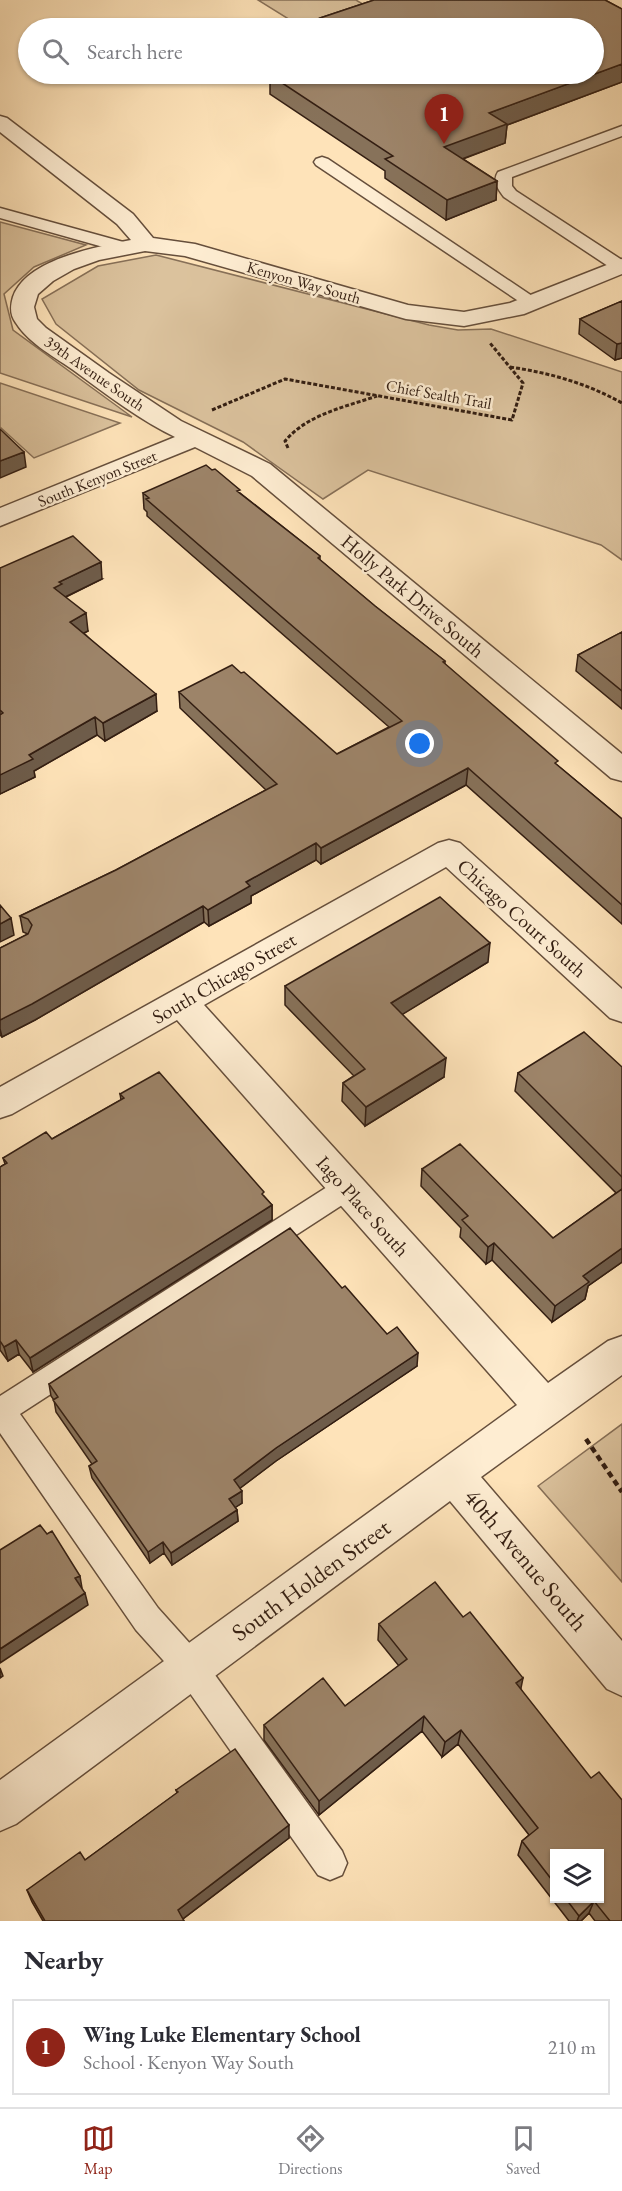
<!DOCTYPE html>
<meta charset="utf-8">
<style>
:root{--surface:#fff;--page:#f2f2f3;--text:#2b2b33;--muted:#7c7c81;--line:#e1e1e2;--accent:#8f2418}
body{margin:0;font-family:"EB Garamond",serif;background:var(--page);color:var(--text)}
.controls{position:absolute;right:18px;bottom:18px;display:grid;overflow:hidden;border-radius:0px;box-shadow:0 2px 4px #0004}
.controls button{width:54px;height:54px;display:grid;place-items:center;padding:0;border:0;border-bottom:2px solid var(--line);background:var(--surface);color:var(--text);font:30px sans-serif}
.you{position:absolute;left:420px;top:744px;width:21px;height:21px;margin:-15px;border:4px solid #fff;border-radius:50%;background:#1a73e8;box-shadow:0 0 0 9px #1a73e833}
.badge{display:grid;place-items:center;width:39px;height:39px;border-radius:50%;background:var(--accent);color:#fff;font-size:20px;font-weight:700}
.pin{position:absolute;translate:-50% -50px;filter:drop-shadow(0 2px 3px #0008)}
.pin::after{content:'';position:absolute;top:32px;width:21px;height:18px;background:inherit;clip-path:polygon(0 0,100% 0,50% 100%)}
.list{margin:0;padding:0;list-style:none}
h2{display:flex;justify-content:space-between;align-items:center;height:78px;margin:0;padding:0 24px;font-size:26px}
h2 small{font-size:20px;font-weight:400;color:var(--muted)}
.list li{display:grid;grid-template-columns:39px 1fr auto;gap:18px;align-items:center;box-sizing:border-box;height:96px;margin:0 12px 12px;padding:0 12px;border:2px solid var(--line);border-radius:0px}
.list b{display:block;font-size:22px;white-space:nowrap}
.list p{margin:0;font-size:20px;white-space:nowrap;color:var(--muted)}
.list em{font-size:20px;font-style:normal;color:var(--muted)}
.icon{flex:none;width:33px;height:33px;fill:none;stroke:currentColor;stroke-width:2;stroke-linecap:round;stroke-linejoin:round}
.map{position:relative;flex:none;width:622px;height:1921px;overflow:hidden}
.search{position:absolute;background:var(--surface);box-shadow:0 2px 4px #0004;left:18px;right:18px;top:18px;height:66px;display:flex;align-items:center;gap:15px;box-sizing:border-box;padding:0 21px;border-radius:33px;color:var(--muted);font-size:22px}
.sheet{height:186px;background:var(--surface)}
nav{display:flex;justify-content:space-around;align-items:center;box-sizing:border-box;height:84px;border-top:2px solid var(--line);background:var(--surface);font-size:16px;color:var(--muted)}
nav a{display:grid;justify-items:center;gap:3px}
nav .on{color:var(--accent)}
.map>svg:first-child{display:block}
.green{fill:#dbc29d;stroke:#877058;stroke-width:1.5}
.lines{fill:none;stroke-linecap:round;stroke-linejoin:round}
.lane-casing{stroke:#664f3c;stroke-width:3}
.street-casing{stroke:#664f3c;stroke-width:3}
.path-far1{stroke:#331e12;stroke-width:3;stroke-dasharray:4 2;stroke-linecap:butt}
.path{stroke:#331e12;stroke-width:4.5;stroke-dasharray:6 4;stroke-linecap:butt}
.lane{fill:#feedd2;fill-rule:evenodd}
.street{fill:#feedd2;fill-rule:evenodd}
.wall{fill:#87725a;stroke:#331e12;stroke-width:1.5;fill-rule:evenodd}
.shaded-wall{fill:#6e5c4a;stroke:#331e12;stroke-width:1.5}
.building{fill:#9d8469;stroke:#331e12;stroke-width:1.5}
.labels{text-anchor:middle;stroke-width:5;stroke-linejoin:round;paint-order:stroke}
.far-street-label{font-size:16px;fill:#331e12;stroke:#feedd2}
.street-label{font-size:20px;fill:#331e12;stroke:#feedd2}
.near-street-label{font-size:24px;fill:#331e12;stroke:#feedd2}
</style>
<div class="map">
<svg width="622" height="1921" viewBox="0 0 622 1921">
<rect width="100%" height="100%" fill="#fee3b9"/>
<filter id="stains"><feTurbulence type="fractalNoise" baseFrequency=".00333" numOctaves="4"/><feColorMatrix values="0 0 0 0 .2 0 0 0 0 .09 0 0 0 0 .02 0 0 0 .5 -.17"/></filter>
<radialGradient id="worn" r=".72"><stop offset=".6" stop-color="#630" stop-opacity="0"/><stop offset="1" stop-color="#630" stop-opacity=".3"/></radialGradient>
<!-- green -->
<path class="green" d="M 258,0 L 356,0 L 376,12 L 327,28 L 303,28 Z
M 0,222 L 86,245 L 34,267 L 4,294 L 13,330 L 132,417 L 0,373 Z
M 156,255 L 429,325 L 458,330 L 491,329 L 622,372 L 622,560 L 601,545 L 368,470 L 323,499 L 243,442 L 139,390 L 56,324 L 42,299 L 98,266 Z
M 0,383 L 120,423 L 34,458 L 0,427 Z
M 622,1424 L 622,1582 L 538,1486 Z"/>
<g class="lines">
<defs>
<path id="lane" d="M 622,126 L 622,136 L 512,177 L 512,186 L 516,191 L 622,260 L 622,271 L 614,270 L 504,197 C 498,189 492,181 498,172 Z
M 322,157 L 328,159 L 541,302 L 538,306 L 526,306 L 316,165 L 314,162 L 316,159 Z
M 0,208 L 127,243 L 129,247 L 121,252 L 0,218 Z
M 347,1177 L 356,1180 L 360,1188 L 356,1196 L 20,1414 L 158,1608 L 202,1657 L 342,1851 L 347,1863 L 342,1875 L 330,1880 L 318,1875 L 180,1679 L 136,1630 L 0,1433 L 0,1396 L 338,1180 Z"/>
<path id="street" d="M 0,116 L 7,118 L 133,214 L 153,238 L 195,244 L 408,305 L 464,312 L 510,303 L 622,259 L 622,274 L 524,314 L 464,326 L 406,319 L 185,256 L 145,251 L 99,260 L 74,269 L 53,281 L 38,294 L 34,307 L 37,319 L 46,328 L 109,373 L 181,421 L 270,464 L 622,754 L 622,781 L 611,778 L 252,476 L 195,447 L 0,526 L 0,508 L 175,437 C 140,420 107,395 76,372 C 57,358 29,344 16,323 C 10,315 10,307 13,297 C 26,259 97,247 131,240 L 117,224 L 0,132 Z
M 449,840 L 460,843 L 622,989 L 622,1022 L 610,1018 L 446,867 L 204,1005 L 548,1383 L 608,1341 L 622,1336 L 622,1375 L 481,1477 L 622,1641 L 622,1696 L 607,1689 L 450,1501 L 16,1824 L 0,1831 L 0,1780 L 517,1405 L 177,1020 L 12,1114 L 0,1118 L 0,1087 L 438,843 Z"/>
</defs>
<!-- lane casing -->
<use href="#lane" class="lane-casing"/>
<!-- street casing -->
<use href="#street" class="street-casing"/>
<!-- path-far1 -->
<path class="path-far1" d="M 510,367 C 550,373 586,383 622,403
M 212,410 L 285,379 L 512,420 L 523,383 L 490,343
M 288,448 L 285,441 C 308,414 345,407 377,396"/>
<!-- path -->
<path class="path" d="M 586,1439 L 622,1492"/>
<!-- lane -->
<use href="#lane" class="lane"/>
<!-- street -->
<use href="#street" class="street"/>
</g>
<!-- wall -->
<path class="wall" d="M 374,0 L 605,0 L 622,9 L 622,82 L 507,125 L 505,143 L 463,159 L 497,181 L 496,200 L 446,220 L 385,178 L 385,171 L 270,94 L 270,75 L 274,74 L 594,74 L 594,28 L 320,28 L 320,18 Z
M 622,301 L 622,358 L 615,360 L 579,334 L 580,319 Z
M 143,493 L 240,493 L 320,556 L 320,560 L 375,606 L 445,661 L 445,664 L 557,765 L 622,819 L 622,924 L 466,785 L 321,864 L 316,860 L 251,896 L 251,903 L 209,926 L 204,922 L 35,1020 L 2,1037 L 0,1035 L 0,948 L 28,934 L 23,932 L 20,916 L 116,870 L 266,790 L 180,708 L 179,692 L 337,754 L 389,727 L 147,516 L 147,512 L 144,509 Z
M 0,568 L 102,579 L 66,597 L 88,631 L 84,633 L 157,711 L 105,741 L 97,735 L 34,771 L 35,777 L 0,794 Z
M 622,632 L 622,709 L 576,671 L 578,655 Z
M 488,962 L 402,1014 L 444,1077 L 365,1126 L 342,1101 L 343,1083 L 354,1076 L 285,1005 L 285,986 Z
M 622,1067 L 622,1262 L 588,1286 L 585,1299 L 552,1322 L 492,1260 L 486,1264 L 460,1237 L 461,1228 L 421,1186 L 422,1169 L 553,1238 L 616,1193 L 515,1091 L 518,1073 Z
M 120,1094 L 264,1196 L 272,1205 L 272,1220 L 33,1372 L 19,1354 L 8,1361 L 0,1350 L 0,1167 L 5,1164 L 3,1158 L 52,1139 L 121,1100 Z
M 342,1288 L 417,1366 L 276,1461 L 240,1488 L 242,1503 L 235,1507 L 237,1510 L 238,1521 L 172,1565 L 164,1553 L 150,1563 L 92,1478 L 89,1466 L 92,1464 L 56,1412 L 54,1400 L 51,1396 L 49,1384 Z
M 379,1624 L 521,1689 L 622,1921 L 595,1921 L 589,1913 L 581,1921 L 569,1921 L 518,1855 L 522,1841 L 529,1835 L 458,1744 L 442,1757 L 422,1731 L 319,1815 L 264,1740 L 264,1725 L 345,1706 L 399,1666 L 378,1640 ZM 555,1854 L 600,1899 L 555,1899 Z
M 176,1790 L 289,1838 L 183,1919 L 184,1921 L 43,1921 L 32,1902 L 27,1890 L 85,1860 L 177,1793 Z"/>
<!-- shaded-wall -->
<path class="shaded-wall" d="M 622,64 L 622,82 L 507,125 L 505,143 L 443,166 L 444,147 L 489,113 Z
M 497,181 L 496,200 L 446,220 L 447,200 Z
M 622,343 L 622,358 L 615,360 L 617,344 Z
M 24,452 L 26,467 L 0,478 L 0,461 Z
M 101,562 L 102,579 L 63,598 L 54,588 L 59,582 Z
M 86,613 L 88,631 L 72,639 L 70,622 Z
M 156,694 L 157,711 L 105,741 L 103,723 Z
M 95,717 L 97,735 L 34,771 L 35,777 L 0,794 L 0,775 L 29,755 Z
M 468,768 L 466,785 L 321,864 L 321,848 Z
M 316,843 L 316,860 L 251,896 L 251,903 L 209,926 L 208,910 L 246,882 Z
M 203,906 L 204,922 L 35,1020 L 2,1037 L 0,1029 L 0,1020 Z
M 11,918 L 14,935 L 0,942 L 0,924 Z
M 490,943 L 488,962 L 390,1022 L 391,1003 Z
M 446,1058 L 444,1077 L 365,1126 L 366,1107 Z
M 272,1205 L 272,1220 L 33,1372 L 30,1358 Z
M 494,1243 L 492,1260 L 486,1264 L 488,1247 Z
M 622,1248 L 622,1262 L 588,1286 L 585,1299 L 552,1322 L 555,1306 L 583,1276 Z
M 16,1340 L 19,1354 L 8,1361 L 4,1347 Z
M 418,1353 L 417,1366 L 276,1461 L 235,1492 L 234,1480 L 276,1448 Z
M 242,1491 L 242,1503 L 230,1511 L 229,1499 Z
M 237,1510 L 238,1521 L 172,1565 L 171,1553 Z
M 163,1542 L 164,1553 L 150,1563 L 148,1552 Z
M 80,1576 L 82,1588 L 78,1591 L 75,1578 Z
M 85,1593 L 88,1605 L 0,1663 L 0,1649 Z
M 0,1668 L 3,1676 L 0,1678 Z
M 523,1678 L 520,1693 L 516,1683 Z
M 424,1716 L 422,1731 L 319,1815 L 319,1801 Z
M 461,1730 L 458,1744 L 442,1757 L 445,1742 Z
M 289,1825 L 289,1838 L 180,1921 L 178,1910 Z
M 594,1901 L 589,1913 L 581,1921 L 577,1921 L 579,1916 Z"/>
<!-- building -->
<path class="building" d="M 374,0 L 605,0 L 622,9 L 622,64 L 489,113 L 507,124 L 444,147 L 497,181 L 447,200 L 385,159 L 393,156 L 270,75 L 274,74 L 594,74 L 594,28 L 337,28 L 320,18 Z
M 622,301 L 622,343 L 617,344 L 580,319 Z
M 0,429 L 24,452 L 0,461 Z
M 206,465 L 212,470 L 215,469 L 240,490 L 237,491 L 320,556 L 318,558 L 375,606 L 445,661 L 443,662 L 558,761 L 555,763 L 622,819 L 622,905 L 468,768 L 321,848 L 316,843 L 246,882 L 250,886 L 208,910 L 203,906 L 32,1004 L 0,1020 L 0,948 L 28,934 L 32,925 L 28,919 L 20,916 L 116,870 L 277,784 L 179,692 L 232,665 L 241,673 L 244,672 L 337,754 L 402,721 L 146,499 L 149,498 L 143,493 Z
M 73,536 L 101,562 L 59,582 L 62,584 L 54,588 L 86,613 L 70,622 L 156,694 L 103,723 L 95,717 L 29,755 L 33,759 L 0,775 L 0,715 L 3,713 L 0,710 L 0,568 Z
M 622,632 L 622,691 L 578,655 Z
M 440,897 L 490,943 L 391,1003 L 446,1058 L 366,1107 L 343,1083 L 365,1069 L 285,986 Z
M 0,905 L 11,918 L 0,924 Z
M 584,1032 L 622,1067 L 622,1177 L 518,1073 Z
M 159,1072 L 264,1192 L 262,1194 L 272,1205 L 30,1358 L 16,1340 L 4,1347 L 0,1341 L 0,1167 L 7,1163 L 3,1158 L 46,1132 L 52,1139 L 124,1098 L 120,1094 Z
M 460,1144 L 553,1238 L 622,1189 L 622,1248 L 583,1276 L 589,1282 L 555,1306 L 494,1243 L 488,1247 L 462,1220 L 468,1216 L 422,1169 Z
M 290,1228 L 342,1288 L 345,1286 L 387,1334 L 397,1327 L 418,1353 L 276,1448 L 234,1480 L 242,1491 L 229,1499 L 237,1510 L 171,1553 L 163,1542 L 148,1552 L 89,1466 L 97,1461 L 53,1400 L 58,1397 L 49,1384 Z
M 40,1525 L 47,1534 L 52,1531 L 80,1576 L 75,1578 L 85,1593 L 0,1649 L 0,1550 Z
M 435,1582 L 463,1617 L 470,1612 L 523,1678 L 516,1683 L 591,1778 L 599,1772 L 622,1800 L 622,1921 L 610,1921 L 594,1901 L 579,1916 L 566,1899 L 600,1899 L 600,1854 L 555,1854 L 555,1884 L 522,1841 L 538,1828 L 461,1730 L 445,1742 L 424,1716 L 319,1801 L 264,1725 L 323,1678 L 345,1706 L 407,1659 L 379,1624 Z
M 235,1749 L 289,1825 L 178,1910 L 184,1921 L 45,1921 L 27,1890 L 80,1852 L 85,1860 L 178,1792 L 176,1790 Z"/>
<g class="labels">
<!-- far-street labels -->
<g class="far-street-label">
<text transform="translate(304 282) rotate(16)" y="6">Kenyon Way South</text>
<text transform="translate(95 373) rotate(35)" y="6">39th Avenue South</text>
<text transform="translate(439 394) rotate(10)" y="6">Chief Sealth Trail</text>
<text transform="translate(97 478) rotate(-22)" y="6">South Kenyon Street</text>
</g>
<!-- street labels -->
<g class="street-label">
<text transform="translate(413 596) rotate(40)" y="7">Holly Park Drive South</text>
<text transform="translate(522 918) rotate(42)" y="7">Chicago Court South</text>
<text transform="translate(224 978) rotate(-30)" y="7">South Chicago Street</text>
<text transform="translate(363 1206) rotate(48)" y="7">Iago Place South</text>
</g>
<!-- near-street labels -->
<g class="near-street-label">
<text transform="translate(526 1560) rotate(50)" y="8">40th Avenue South</text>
<text transform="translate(311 1580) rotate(-36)" y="8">South Holden Street</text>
</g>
</g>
<rect width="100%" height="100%" filter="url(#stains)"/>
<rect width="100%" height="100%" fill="url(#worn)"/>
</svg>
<div class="controls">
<button><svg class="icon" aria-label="layers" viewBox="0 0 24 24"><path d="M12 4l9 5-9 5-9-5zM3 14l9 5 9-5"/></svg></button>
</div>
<div class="you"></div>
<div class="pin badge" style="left:444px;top:144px">1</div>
<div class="search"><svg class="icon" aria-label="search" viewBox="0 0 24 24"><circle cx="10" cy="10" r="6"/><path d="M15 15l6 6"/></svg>Search here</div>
</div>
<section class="sheet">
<h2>Nearby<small></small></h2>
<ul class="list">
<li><span class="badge">1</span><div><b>Wing Luke Elementary School</b><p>School · Kenyon Way South</p></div><em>210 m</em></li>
</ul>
</section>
<nav>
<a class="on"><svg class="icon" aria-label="map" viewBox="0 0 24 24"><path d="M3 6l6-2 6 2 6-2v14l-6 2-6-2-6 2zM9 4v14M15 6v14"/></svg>Map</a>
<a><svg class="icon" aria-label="directions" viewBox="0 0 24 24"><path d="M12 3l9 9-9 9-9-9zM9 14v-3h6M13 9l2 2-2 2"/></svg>Directions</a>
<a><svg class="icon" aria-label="saved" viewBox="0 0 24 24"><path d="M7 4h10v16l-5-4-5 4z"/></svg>Saved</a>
</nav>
